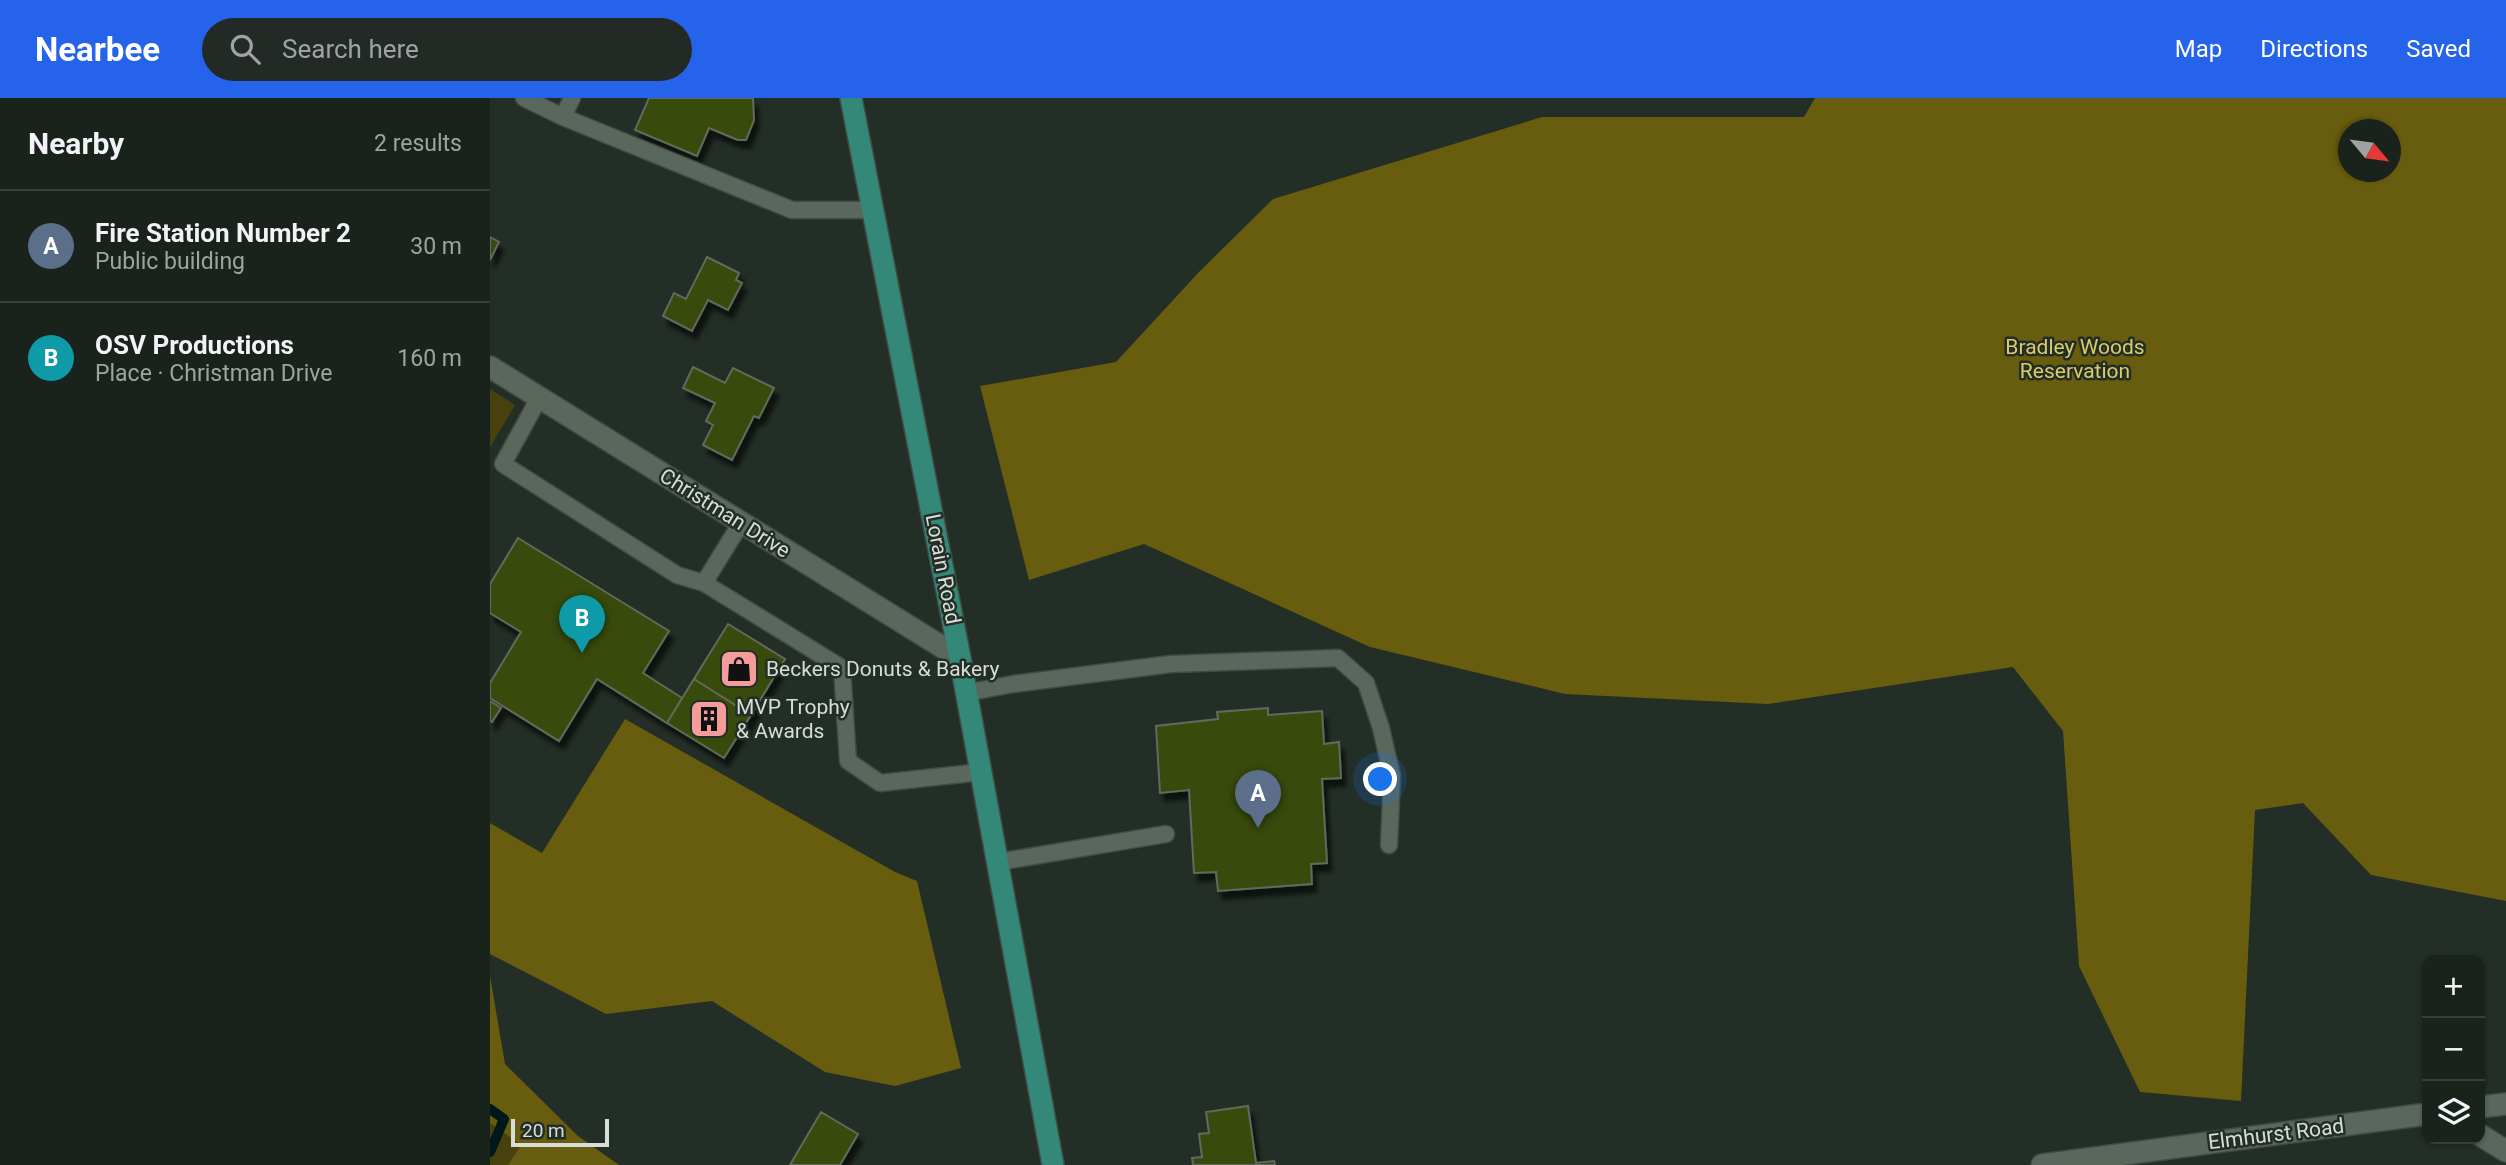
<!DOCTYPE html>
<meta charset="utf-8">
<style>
:root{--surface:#1a221c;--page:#232a25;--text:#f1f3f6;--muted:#9fa4a3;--line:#383f3b;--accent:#2563eb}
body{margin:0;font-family:Roboto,sans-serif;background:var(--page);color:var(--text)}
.controls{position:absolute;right:21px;bottom:21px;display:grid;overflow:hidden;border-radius:14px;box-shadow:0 2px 5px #0004}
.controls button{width:63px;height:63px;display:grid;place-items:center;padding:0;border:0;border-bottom:2px solid var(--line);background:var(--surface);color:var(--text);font:35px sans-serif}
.compass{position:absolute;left:1848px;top:21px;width:63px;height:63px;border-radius:50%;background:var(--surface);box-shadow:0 2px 5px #0004;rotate:119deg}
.scale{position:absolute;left:21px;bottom:18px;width:98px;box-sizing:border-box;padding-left:7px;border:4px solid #d7ded9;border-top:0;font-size:19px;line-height:24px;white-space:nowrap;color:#d7ded9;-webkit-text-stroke:5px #232e26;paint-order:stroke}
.you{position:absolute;left:891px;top:682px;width:24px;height:24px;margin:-18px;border:5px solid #fff;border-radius:50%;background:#1a73e8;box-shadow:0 0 0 10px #1a73e833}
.badge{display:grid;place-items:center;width:46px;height:46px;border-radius:50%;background:var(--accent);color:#fff;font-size:23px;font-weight:700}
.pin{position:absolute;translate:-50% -58px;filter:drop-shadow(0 2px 4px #0008)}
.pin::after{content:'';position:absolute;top:37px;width:24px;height:21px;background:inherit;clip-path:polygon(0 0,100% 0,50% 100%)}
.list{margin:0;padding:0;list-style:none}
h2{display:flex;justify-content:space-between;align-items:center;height:91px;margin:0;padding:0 28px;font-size:30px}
h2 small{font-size:23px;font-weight:400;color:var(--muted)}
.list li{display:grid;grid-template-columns:46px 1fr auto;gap:21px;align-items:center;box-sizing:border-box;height:112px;padding:0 28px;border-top:2px solid var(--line)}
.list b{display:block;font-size:26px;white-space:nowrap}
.list p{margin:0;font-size:23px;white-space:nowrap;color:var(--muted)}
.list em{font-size:23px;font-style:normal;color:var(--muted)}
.icon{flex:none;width:38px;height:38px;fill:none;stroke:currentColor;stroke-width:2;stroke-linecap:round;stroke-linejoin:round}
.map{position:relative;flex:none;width:2016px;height:1067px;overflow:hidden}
header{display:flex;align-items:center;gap:42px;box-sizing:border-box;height:98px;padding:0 35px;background:var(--accent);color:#fff}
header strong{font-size:33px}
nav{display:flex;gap:38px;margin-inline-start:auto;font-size:24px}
.search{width:490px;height:63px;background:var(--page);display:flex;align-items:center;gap:18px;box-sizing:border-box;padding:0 24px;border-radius:38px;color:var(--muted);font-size:26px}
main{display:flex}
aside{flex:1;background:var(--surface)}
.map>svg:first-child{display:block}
.green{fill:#49410d}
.forest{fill:#685c0e;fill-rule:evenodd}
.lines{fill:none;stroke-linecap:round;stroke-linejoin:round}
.stream{stroke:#00171b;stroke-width:10}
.building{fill:#374c08;stroke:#64695c;stroke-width:2;filter:url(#shadow)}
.service-casing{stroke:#414a44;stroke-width:19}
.minor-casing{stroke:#414a44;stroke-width:24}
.primary-casing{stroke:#414a44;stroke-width:24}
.service{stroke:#5a675d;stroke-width:16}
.minor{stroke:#5a675d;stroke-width:21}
.primary{stroke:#348878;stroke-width:21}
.labels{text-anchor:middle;stroke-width:5;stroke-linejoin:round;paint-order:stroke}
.park-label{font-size:21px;fill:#dccc68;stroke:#232e26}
.street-label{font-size:21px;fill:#d7ded9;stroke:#232e26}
.poi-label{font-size:21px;fill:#d7ded9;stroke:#232e26;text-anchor:start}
</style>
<header>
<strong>Nearbee</strong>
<div class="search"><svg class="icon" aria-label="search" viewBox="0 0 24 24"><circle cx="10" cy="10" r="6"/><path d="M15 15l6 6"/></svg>Search here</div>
<nav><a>Map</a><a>Directions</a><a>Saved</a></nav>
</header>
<main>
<aside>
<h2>Nearby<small>2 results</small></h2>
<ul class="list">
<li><span class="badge" style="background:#5c6f8a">A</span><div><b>Fire Station Number 2</b><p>Public building</p></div><em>30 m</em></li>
<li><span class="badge" style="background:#0f9aa8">B</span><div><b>OSV Productions</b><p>Place · Christman Drive</p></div><em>160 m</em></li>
</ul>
</aside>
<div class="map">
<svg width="2016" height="1067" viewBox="0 0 2016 1067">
<defs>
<filter id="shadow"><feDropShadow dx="4.5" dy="8" stdDeviation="2" flood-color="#0009"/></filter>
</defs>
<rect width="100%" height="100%" fill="#232e26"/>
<!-- green -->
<path class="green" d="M 0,291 L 25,307 L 0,349 Z
M 0,1025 L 31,1047 L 18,1067 L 0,1067 Z"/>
<!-- forest -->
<path class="forest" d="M 1325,0 L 2016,0 L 2016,803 L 1881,777 L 1813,705 L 1765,712 L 1751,1003 L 1650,994 L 1589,868 L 1573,633 L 1523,569 L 1278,606 L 1075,596 L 880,549 L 654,446 L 539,482 L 490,288 L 626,264 L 709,174 L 783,101 L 1052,19 L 1314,19 ZM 1858,32 L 1900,32 L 1900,74 L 1858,74 Z
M 135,621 L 405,774 L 427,783 L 471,970 L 405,988 L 335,974 L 222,903 L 116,916 L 0,856 L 0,725 L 52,755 Z
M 0,878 L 15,966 L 88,1038 L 129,1067 L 18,1067 L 31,1047 L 0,1025 Z"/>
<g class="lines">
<!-- stream -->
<path class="stream" d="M 0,1011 L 14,1021 L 0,1054"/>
</g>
<!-- building -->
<path class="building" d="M 159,0 L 263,0 L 264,22 L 256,42 L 248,42 L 219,30 L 207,58 L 145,32 Z
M 0,139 L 9,144 L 0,162 Z
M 217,159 L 249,175 L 246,182 L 252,185 L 238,212 L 218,202 L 202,233 L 173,218 L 184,195 L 196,201 Z
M 203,269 L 235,285 L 243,270 L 284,290 L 269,320 L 264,318 L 242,362 L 213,347 L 223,327 L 216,323 L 225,305 L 193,290 Z
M 28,440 L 179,533 L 153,575 L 192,600 L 177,625 L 107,581 L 69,643 L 0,600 L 0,585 L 31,534 L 0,515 L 0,486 Z
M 238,526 L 295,561 L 261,617 L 204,581 Z
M 204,581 L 261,617 L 234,660 L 177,625 Z
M 0,603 L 11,610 L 2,624 L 0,623 Z
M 778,610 L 778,617 L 832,613 L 834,646 L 849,644 L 851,680 L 832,681 L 837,765 L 821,766 L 822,786 L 728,793 L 726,774 L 704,775 L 699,692 L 670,695 L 666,628 L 728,621 L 727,614 Z
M 758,1008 L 766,1065 L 784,1063 L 785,1067 L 703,1067 L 702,1060 L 712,1059 L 709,1036 L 719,1035 L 716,1014 Z
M 331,1014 L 368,1036 L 350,1067 L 300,1067 Z"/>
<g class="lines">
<defs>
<path id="service" d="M 34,0 L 73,19 L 302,112 L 383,112
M 73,19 L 82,0
M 49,300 L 13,366 L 187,477 L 214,485
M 251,425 L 214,485 L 352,570 L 358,663 L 390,685 L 491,674
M 476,595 L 523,586 L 681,566 L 848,560 L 876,585 L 891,630 L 902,678 L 899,747
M 508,764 L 676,736"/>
<path id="minor" d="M 0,269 L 470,560
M 1990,1009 L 2016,1006
M 1990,1037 L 2016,1053
M 1552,1067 L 1937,1016"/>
<path id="primary" d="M 361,0 L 470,560 L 563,1067"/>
</defs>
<!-- service casing -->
<use href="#service" class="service-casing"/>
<!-- minor casing -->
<use href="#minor" class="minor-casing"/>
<!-- primary casing -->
<use href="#primary" class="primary-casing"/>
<!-- service -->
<use href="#service" class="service"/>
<!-- minor -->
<use href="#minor" class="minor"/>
<!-- primary -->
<use href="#primary" class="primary"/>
</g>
<!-- icons -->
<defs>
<symbol id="shop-square" viewBox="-11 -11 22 22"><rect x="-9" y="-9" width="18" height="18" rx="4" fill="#f59b9a" stroke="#232e26"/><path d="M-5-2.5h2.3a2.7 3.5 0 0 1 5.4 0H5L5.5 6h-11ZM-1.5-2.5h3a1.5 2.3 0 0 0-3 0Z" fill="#111"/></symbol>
<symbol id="building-square" viewBox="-11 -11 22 22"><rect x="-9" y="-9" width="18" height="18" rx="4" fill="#f59b9a" stroke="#232e26"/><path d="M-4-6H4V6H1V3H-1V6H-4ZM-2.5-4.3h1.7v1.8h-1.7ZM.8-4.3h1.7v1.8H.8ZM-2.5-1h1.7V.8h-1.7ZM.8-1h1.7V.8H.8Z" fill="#111"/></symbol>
</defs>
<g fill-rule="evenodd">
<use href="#shop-square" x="227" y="549" width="44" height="44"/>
<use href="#building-square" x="197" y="599" width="44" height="44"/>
</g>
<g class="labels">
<!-- park labels -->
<g class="park-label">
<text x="1585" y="256">Bradley Woods<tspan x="1585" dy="24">Reservation</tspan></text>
</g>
<!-- street labels -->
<g class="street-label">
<text transform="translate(235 415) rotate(32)" y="7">Christman Drive</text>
<text transform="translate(453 471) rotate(79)" y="7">Lorain Road</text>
<text transform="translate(1786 1036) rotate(-7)" y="7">Elmhurst Road</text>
</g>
<!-- poi labels -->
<g class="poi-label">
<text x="276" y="578">Beckers Donuts &amp; Bakery</text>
<text x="246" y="616">MVP Trophy<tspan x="246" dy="24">&amp; Awards</tspan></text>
</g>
</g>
</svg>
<div class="controls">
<button>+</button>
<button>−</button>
<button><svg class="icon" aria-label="layers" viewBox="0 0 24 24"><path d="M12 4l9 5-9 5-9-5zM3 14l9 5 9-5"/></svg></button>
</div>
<svg class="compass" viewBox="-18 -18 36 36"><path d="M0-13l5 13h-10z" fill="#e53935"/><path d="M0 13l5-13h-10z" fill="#9fa4a3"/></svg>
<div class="scale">20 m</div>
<div class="you"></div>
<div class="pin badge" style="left:768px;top:730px;background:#5c6f8a">A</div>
<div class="pin badge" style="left:92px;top:555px;background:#0f9aa8">B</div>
</div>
</main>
